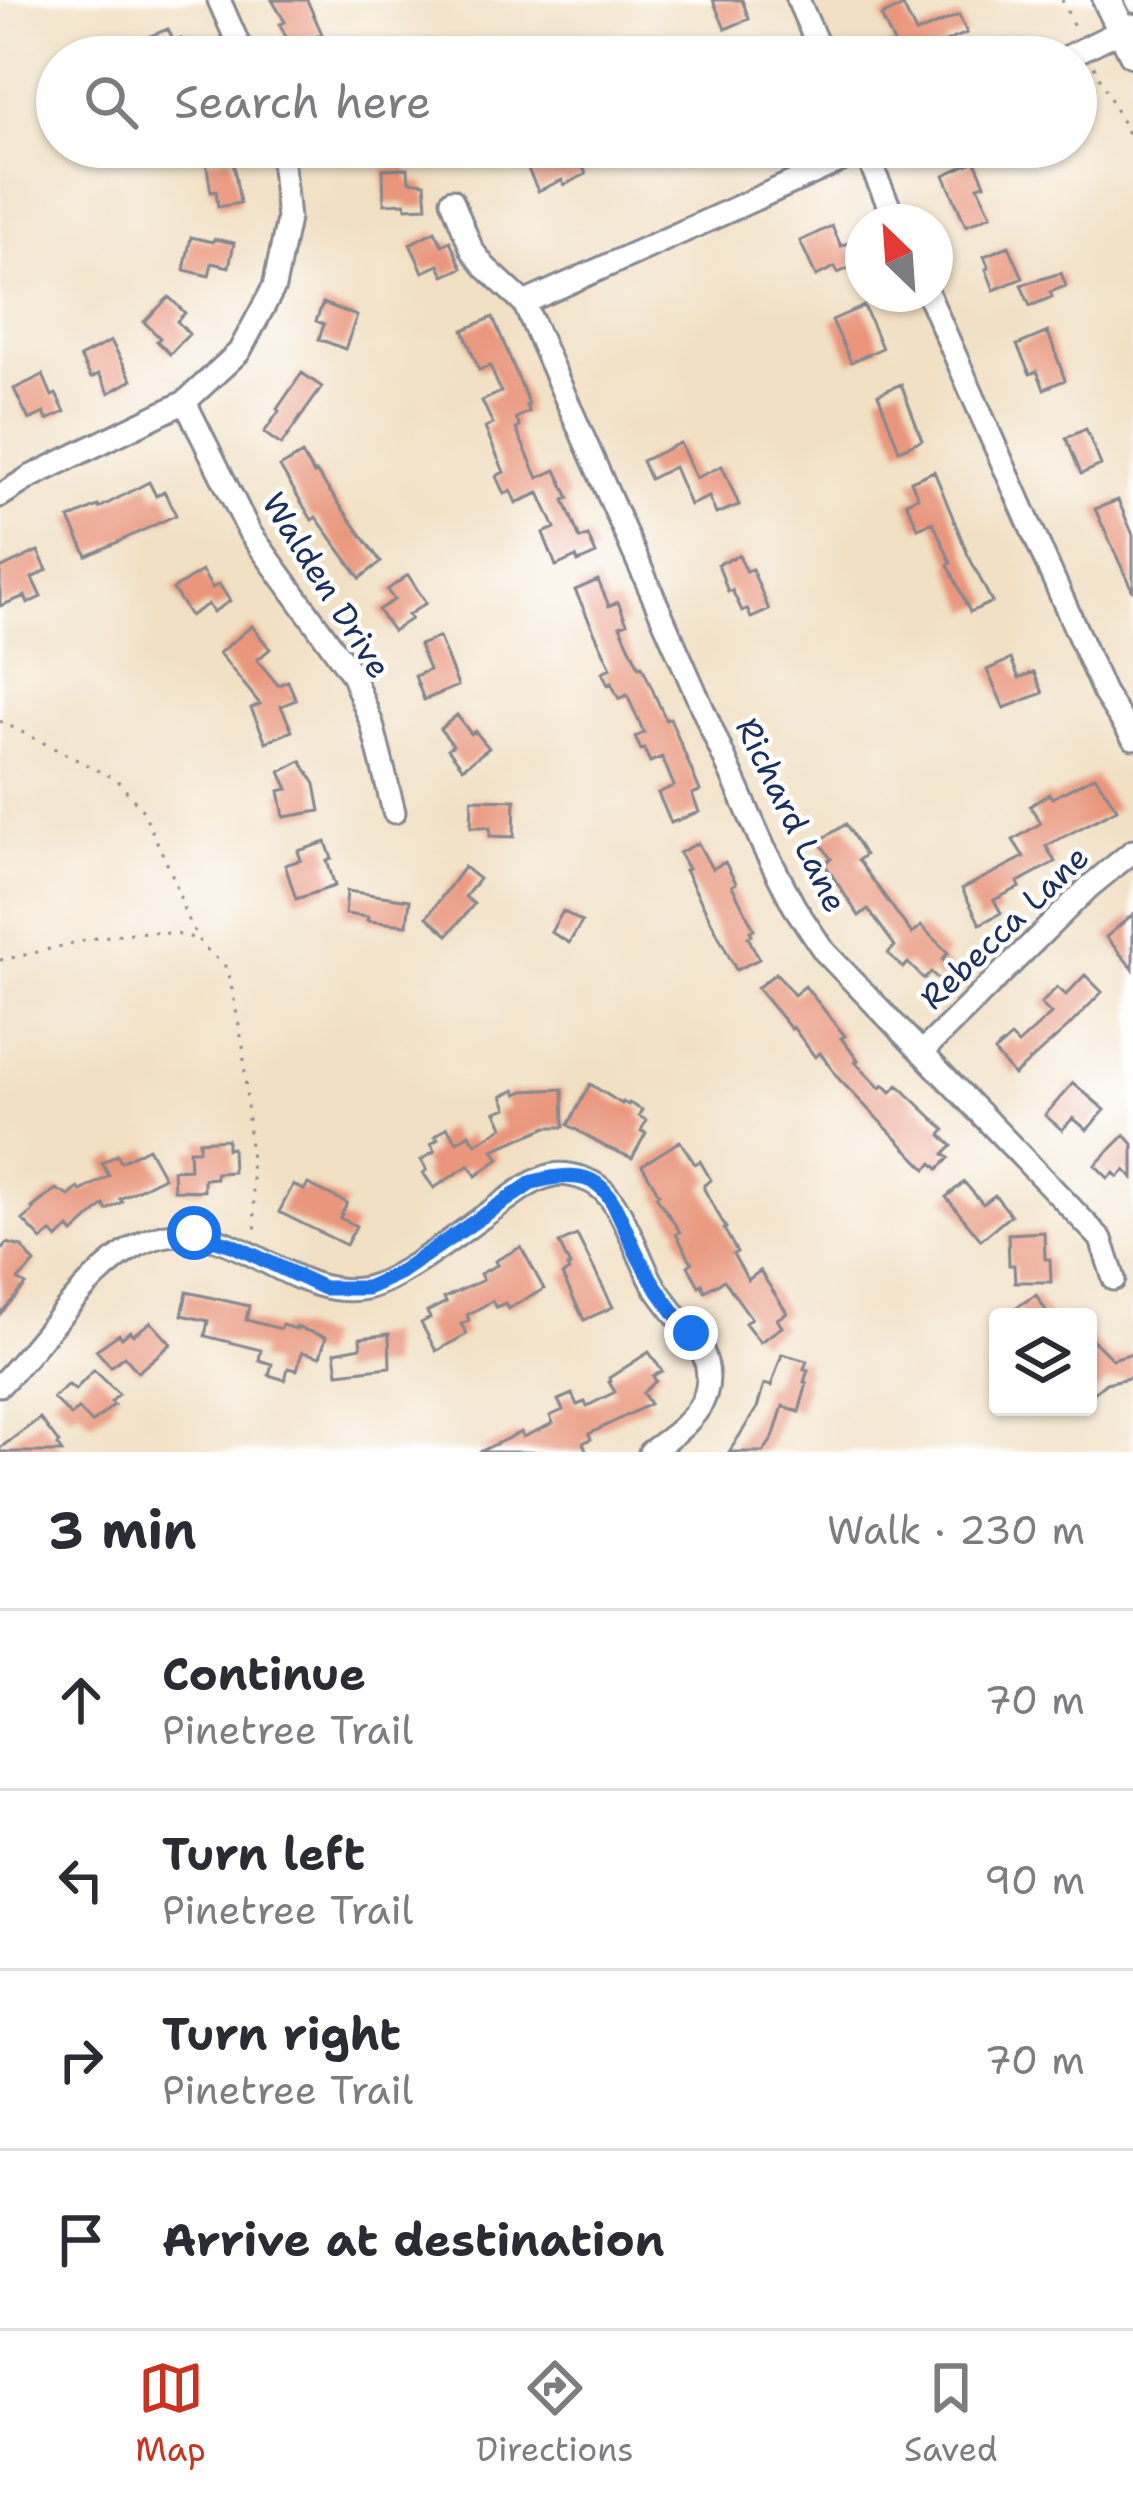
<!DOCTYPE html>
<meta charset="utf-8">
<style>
:root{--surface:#fff;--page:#f2f2f3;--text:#2b2b33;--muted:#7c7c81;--line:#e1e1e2;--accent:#c8321e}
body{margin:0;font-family:"Shantell Sans",sans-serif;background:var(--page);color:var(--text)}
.controls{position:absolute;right:36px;bottom:36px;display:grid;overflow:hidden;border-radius:12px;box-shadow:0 3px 9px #0004}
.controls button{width:108px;height:108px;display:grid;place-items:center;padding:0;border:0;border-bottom:3px solid var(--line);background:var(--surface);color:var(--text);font:60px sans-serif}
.compass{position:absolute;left:845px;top:204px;width:108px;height:108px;border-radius:50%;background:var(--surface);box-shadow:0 3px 9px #0004;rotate:335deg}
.stop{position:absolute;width:36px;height:36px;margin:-27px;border:9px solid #1a73e8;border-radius:50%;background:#fff}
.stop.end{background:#1a73e8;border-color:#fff;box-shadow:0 3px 12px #0008}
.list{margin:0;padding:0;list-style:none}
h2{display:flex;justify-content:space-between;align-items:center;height:156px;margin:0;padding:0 48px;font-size:51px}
h2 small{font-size:39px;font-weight:400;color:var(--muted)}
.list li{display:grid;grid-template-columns:78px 1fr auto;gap:36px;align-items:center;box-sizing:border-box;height:180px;padding:0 48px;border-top:3px solid var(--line)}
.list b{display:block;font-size:45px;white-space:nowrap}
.list p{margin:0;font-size:39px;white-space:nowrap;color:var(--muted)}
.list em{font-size:39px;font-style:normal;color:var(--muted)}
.icon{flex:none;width:66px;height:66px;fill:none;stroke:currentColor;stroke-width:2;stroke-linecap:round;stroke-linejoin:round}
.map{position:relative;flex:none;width:1133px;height:1452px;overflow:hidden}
.search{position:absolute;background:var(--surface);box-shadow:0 3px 9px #0004;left:36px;right:36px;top:36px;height:132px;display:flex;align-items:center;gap:30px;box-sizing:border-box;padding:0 42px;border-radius:66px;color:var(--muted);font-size:45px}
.sheet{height:876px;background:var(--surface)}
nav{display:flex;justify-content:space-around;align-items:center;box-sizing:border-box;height:168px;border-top:3px solid var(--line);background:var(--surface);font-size:33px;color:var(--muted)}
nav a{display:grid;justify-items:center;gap:6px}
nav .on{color:var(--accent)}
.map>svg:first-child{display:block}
.building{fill:#e9967b}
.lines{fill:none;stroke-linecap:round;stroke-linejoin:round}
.minor-casing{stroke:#868890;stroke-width:27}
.major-casing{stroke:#868890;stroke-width:33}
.path{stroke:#868890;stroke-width:3;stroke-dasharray:3 9;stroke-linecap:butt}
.minor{stroke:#fff;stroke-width:21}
.major{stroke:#fff;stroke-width:27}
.route{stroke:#1a73e8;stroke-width:15}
.labels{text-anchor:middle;stroke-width:9;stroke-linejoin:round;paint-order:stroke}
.street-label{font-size:33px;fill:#1b2f5e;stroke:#fff}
</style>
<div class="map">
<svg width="1133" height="1452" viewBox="0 0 1133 1452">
<rect width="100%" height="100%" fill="#fff"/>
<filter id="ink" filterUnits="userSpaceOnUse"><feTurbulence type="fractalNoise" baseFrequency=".00833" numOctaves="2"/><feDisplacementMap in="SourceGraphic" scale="24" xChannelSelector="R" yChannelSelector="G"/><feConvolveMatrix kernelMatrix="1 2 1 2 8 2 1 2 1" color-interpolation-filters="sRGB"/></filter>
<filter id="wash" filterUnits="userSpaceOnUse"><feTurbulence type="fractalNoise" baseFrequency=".004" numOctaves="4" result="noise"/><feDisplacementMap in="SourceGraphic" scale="48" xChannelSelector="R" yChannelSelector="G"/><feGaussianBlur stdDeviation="2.7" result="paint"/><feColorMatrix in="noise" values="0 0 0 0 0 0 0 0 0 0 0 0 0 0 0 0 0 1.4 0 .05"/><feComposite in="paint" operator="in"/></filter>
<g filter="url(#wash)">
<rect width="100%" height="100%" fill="#f1e0c3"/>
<g id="blocks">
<!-- building -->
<path class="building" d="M 272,0 L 307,0 L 322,34 L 291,48 L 280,24 L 285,22 Z
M 713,0 L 742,0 L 749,19 L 725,29 Z
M 903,6 L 916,33 L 959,15 L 967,33 L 945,42 L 946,45 L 921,57 L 863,57 L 894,43 L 881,16 Z
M 168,29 L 174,42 L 181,39 L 188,57 L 142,57 L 135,42 Z
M 574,148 L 586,174 L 564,185 L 562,180 L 538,191 L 525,162 L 547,152 L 550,159 Z
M 232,156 L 240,203 L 218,207 L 216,191 L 211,192 L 206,161 Z
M 975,161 L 985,184 L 978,186 L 991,215 L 966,226 L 944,175 Z
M 408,168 L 409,181 L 425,183 L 427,207 L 406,208 L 405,203 L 384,204 L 383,169 Z
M 832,226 L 841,246 L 848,243 L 857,264 L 838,273 L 835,267 L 816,276 L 800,241 Z
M 435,231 L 442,245 L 450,241 L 462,268 L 444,276 L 439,265 L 423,272 L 410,244 Z
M 191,237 L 213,242 L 214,239 L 234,243 L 229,267 L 212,263 L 209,276 L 184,270 Z
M 1009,246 L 1023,278 L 994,290 L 986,269 L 989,268 L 984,256 Z
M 1061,273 L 1066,286 L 1050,292 L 1052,297 L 1030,306 L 1021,285 Z
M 169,297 L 185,313 L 177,321 L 189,334 L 170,354 L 157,341 L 160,338 L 144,322 Z
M 323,303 L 357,316 L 345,349 L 319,339 L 324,324 L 316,321 Z
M 864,306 L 882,348 L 851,362 L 832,320 Z
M 493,317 L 529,404 L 526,405 L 529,412 L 516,418 L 520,427 L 516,429 L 538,478 L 556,470 L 569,498 L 564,500 L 580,539 L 588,536 L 596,554 L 578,562 L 576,557 L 556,566 L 543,533 L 555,528 L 539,493 L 516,503 L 511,491 L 504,494 L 496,476 L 504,472 L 485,428 L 493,424 L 482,401 L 501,392 L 490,366 L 479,370 L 463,330 Z
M 1048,332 L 1065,380 L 1044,389 L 1037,371 L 1030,374 L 1017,345 Z
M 111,341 L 132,380 L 109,393 L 99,374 L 91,378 L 80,357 Z
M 302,373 L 322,387 L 281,445 L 264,433 L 279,411 L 277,409 Z
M 43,375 L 52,396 L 56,394 L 65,412 L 47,420 L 44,413 L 29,420 L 14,389 Z
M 901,384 L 922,440 L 899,450 L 878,394 Z
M 1086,429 L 1101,465 L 1081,474 L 1066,438 Z
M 680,443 L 696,478 L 722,466 L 739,505 L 716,514 L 709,497 L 690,505 L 674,467 L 650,479 L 642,461 Z
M 302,454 L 314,474 L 316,472 L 381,562 L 360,578 L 316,517 L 312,520 L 280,467 Z
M 934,471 L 968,555 L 992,602 L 970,612 L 948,565 L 951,563 L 933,522 L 918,528 L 906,502 L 918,497 L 911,481 Z
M 149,482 L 156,496 L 164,491 L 176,515 L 87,556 L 69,519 L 98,506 L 99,508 Z
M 1118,500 L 1133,535 L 1133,592 L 1095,509 Z
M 38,551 L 47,570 L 32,578 L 41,597 L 28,603 L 25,596 L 0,606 L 0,569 Z
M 739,555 L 746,571 L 752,569 L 769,610 L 751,618 L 747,609 L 742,611 L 732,590 L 728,592 L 718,564 Z
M 202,571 L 212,588 L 219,584 L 230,601 L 213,612 L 208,604 L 190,616 L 173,589 Z
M 408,575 L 426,603 L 408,615 L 411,619 L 393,631 L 378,610 L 394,600 L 387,590 Z
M 598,580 L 609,606 L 618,602 L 627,623 L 620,626 L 639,667 L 642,666 L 666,720 L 670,718 L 700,791 L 692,794 L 699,812 L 671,823 L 658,793 L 674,786 L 662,757 L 650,762 L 644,749 L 641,750 L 635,737 L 644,733 L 627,695 L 619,699 L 611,683 L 608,685 L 602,672 L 611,668 L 575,590 Z
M 252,626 L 270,649 L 257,660 L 278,685 L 288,681 L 296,700 L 281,706 L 292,731 L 266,742 L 251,708 L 260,704 L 219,653 Z
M 439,637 L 458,686 L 424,700 L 415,676 L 429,670 L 419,645 Z
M 1011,659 L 1019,678 L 1034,672 L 1043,693 L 1004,708 L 987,670 Z
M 457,715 L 471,734 L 475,731 L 489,748 L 463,768 L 448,749 L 453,745 L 440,729 Z
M 301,761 L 315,784 L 320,811 L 284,817 L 279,791 L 288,789 L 280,772 Z
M 1095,776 L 1117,809 L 1046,846 L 1055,862 L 1018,882 L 1020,887 L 994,900 L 1001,913 L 980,924 L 962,889 L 1024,857 L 1013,840 L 1041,823 L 1030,806 L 1049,794 L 1052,798 Z
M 472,799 L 515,800 L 514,837 L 490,836 L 490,827 L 471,827 Z
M 846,824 L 865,855 L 858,860 L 912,934 L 921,926 L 948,953 L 942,959 L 952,969 L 940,981 L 931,972 L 924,979 L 908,963 L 903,968 L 888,953 L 895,946 L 868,909 L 859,916 L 824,863 L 831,859 L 819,841 Z
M 326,842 L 332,859 L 327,861 L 335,886 L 296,899 L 285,865 L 301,860 L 298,851 Z
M 698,843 L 712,869 L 725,862 L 736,883 L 732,886 L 754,929 L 750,931 L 752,935 L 748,937 L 759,959 L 736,970 L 685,870 L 688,869 L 679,853 Z
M 464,867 L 479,879 L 465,897 L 474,904 L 448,935 L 427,917 Z
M 347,891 L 410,900 L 407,925 L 367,921 L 368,917 L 345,914 Z
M 563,911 L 582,922 L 569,943 L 551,932 Z
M 1133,914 L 1133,969 L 1106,937 Z
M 776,973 L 794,995 L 805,986 L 845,1036 L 841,1038 L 858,1060 L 855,1062 L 880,1088 L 884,1085 L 891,1092 L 898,1085 L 945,1130 L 941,1135 L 952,1146 L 944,1154 L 949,1158 L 938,1169 L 932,1163 L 926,1169 L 839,1079 L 820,1053 L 815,1057 L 793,1027 L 791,1029 L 783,1019 L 757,988 Z
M 1085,975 L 1102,992 L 1068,1027 L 1014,1075 L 994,1052 L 1011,1037 L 1018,1044 L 1051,1014 L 1041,1004 L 1057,987 L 1066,995 Z
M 1073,1083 L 1105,1110 L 1087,1130 L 1073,1118 L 1062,1130 L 1045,1115 Z
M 590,1084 L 622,1104 L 623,1102 L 628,1105 L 629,1103 L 642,1110 L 639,1116 L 646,1120 L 641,1131 L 646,1133 L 632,1158 L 606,1147 L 568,1125 Z
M 563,1089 L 564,1127 L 547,1127 L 493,1150 L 499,1159 L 476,1176 L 469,1165 L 434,1188 L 423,1173 L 427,1170 L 421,1160 L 435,1151 L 431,1144 L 438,1139 L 435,1136 L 447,1127 L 457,1142 L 469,1134 L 476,1144 L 503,1127 L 496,1112 L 507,1108 L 502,1096 L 515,1090 L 517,1094 L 524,1091 Z
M 1125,1135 L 1133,1144 L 1133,1178 L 1125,1170 L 1118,1177 L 1114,1173 L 1108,1178 L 1095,1165 Z
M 227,1139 L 227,1149 L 232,1148 L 233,1172 L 216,1173 L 216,1178 L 204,1179 L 204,1191 L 174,1190 L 173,1170 L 190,1169 L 189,1150 L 199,1150 L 199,1141 Z
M 680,1141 L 695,1164 L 700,1161 L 711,1180 L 704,1185 L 704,1189 L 726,1228 L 724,1229 L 737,1252 L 733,1254 L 748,1280 L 760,1271 L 787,1313 L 777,1319 L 782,1327 L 760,1342 L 745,1323 L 751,1318 L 724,1280 L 705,1291 L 702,1284 L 699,1286 L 688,1266 L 692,1263 L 676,1234 L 680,1232 L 656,1196 L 659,1194 L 642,1165 Z
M 148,1148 L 164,1177 L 120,1199 L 122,1202 L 107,1210 L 104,1205 L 73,1233 L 69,1228 L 57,1239 L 51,1232 L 42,1240 L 23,1220 L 34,1210 L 32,1208 L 56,1189 L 69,1196 L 78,1188 L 81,1191 L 109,1176 L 102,1163 L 117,1155 L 121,1162 Z
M 964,1182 L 983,1204 L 995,1195 L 1011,1215 L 981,1240 L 946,1197 Z
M 308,1184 L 347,1203 L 340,1218 L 356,1226 L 346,1245 L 279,1212 L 293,1185 L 304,1190 Z
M 1044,1232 L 1045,1259 L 1050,1259 L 1051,1282 L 1015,1282 L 1014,1265 L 1009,1265 L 1008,1234 Z
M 577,1235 L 613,1307 L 584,1320 L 562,1275 L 569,1271 L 567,1267 L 570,1266 L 559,1243 Z
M 7,1243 L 22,1247 L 35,1263 L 18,1280 L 26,1285 L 0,1314 L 0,1252 Z
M 521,1247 L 544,1289 L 508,1309 L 505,1303 L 496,1307 L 492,1301 L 467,1315 L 469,1320 L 461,1324 L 467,1334 L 436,1351 L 421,1323 L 430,1318 L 427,1312 L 446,1302 L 444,1298 L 483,1280 L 480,1274 L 497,1265 L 495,1261 Z
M 187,1292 L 249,1306 L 246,1320 L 281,1329 L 282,1325 L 296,1329 L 296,1327 L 326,1337 L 320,1357 L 302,1352 L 297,1370 L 288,1368 L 285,1380 L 269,1375 L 272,1364 L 259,1360 L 261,1350 L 205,1336 L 208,1321 L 182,1315 Z
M 1036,1295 L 1050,1317 L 1022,1317 L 1015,1308 Z
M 151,1322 L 171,1344 L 138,1372 L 124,1356 L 111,1367 L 96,1350 L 119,1334 L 122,1338 L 130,1331 L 133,1335 Z
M 389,1334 L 390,1367 L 338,1373 L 335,1352 L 361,1347 L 360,1338 Z
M 1088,1335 L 1112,1359 L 1133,1353 L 1133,1377 L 1106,1383 L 1088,1398 Z
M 649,1352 L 662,1371 L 653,1376 L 656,1381 L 643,1393 L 650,1404 L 589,1434 L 591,1439 L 583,1443 L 587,1452 L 479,1452 L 521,1432 L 523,1437 L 553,1423 L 550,1416 L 563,1410 L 558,1400 L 572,1394 L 577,1405 L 585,1402 L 587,1406 L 615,1392 L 609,1382 L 611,1381 L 609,1378 Z
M 782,1354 L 807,1361 L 804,1369 L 808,1370 L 804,1382 L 807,1383 L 799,1412 L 783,1406 L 773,1438 L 763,1452 L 729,1452 L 757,1408 L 764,1384 L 771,1386 Z
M 94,1370 L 119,1394 L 111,1402 L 114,1405 L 92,1423 L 78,1409 L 71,1416 L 53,1398 L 68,1384 L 75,1390 Z
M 40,1418 L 59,1443 L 57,1445 L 62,1452 L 0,1452 L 0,1448 Z"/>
</g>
</g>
<g filter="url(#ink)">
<use href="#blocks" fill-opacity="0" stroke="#868890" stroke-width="3"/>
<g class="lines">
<defs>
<path id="minor" d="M 219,0 L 244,57
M 798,0 L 823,57
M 1067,57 L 1132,25
M 863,147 L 896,222
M 452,200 L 472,250 L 485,267 L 524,303 L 764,848 L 794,906 L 824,951 L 1101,1239 L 1114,1279
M 928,294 L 1104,693 L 1133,738
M 524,303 L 871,147
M 185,402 L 250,533 L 352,674 L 372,724 L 394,812
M 0,496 L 30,477 L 185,402 L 239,352 L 274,287 L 288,219 L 281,147
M 922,1052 L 1089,887 L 1133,851
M 0,1385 C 45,1341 97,1254 158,1237 C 234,1216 292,1303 366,1288 C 402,1280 473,1223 505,1201 C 520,1190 535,1179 553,1175 C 564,1173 579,1176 589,1181 C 622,1194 636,1256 655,1287 C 668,1307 685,1325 700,1345 C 724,1398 690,1424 650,1452"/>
<path id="major" d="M 1107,0 L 1133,53"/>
</defs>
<!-- minor casing -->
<use href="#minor" class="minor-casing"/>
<!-- major casing -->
<use href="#major" class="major-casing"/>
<!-- path -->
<path class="path" d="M 1062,0 L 1076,31
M 1094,66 L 1133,144
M 0,721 L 117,780 L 143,811 L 174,879 L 186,916 L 201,944 L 228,969 L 243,1046 L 256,1235
M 0,960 C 65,949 130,919 196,939"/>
<!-- minor -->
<use href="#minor" class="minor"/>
<!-- major -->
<use href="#major" class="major"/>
</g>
</g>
<g class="lines" filter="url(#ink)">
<!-- route -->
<path class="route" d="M 194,1233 L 232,1245 L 324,1288 L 367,1288 L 399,1273 L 533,1182 C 610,1161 610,1200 638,1256 C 652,1284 670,1309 691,1333"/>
</g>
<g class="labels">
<!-- street labels -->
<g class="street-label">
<text transform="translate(327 585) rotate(58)" y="12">Walden Drive</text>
<text transform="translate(792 815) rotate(64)" y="12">Richard Lane</text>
<text transform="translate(1004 927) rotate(-44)" y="12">Rebecca Lane</text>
</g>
</g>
</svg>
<div class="controls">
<button><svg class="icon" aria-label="layers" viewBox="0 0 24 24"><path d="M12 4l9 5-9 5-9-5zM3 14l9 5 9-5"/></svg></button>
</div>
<svg class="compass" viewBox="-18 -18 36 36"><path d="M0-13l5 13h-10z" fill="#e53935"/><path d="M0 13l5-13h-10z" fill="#7c7c81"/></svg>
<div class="stop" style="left:194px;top:1233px"></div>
<div class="stop end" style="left:691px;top:1333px"></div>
<div class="search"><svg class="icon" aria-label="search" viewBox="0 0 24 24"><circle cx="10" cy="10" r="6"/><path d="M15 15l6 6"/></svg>Search here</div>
</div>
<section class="sheet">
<h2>3 min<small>Walk · 230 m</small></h2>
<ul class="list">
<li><svg class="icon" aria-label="ahead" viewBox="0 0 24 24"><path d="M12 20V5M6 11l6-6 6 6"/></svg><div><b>Continue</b><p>Pinetree Trail</p></div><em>70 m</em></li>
<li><svg class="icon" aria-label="left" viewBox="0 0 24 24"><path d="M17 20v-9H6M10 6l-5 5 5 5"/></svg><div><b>Turn left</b><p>Pinetree Trail</p></div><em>90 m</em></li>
<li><svg class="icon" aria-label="right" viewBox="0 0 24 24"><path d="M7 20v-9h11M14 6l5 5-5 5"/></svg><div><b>Turn right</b><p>Pinetree Trail</p></div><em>70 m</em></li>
<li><svg class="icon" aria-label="arrive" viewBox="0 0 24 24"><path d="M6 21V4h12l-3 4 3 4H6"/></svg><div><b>Arrive at destination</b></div></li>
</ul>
</section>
<nav>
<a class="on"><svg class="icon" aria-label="map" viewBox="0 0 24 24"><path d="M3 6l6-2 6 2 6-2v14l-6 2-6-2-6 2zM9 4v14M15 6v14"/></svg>Map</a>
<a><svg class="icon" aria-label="directions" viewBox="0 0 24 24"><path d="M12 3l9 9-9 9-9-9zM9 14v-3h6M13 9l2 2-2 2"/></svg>Directions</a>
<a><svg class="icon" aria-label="saved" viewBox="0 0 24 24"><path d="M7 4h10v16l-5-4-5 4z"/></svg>Saved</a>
</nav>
